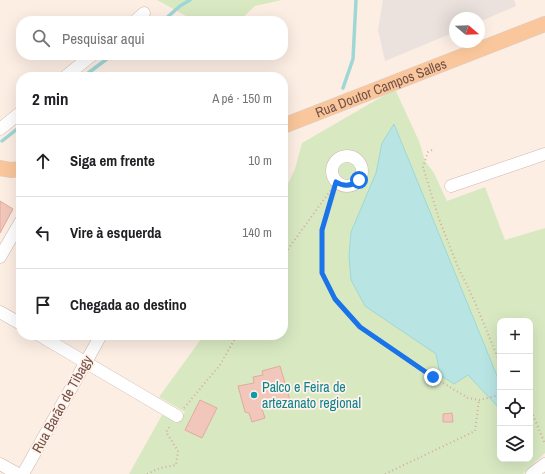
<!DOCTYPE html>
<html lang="pt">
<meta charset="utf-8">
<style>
:root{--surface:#fff;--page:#f6f6f6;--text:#202124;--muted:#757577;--line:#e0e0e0}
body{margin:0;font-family:"Archivo Narrow",sans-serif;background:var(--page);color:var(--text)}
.controls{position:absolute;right:12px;bottom:12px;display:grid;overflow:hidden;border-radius:8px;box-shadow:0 4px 16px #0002}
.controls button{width:36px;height:36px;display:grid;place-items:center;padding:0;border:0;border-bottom:1px solid var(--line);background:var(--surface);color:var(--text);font:20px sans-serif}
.compass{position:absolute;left:449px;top:12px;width:36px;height:36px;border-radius:50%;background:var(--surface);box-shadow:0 4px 16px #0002;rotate:109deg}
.stop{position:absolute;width:12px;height:12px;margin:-9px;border:3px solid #1a73e8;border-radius:50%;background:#fff}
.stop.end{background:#1a73e8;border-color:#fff;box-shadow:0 1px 4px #0008}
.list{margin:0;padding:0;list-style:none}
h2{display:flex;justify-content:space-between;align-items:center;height:52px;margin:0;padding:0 16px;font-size:17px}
h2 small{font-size:13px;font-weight:400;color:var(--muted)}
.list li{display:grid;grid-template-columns:26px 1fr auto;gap:12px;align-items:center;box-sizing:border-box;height:72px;padding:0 16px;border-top:1px solid var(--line)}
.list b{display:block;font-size:15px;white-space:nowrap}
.list em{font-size:13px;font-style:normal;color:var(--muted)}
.icon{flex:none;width:22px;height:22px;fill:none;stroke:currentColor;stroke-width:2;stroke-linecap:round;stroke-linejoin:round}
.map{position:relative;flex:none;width:545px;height:474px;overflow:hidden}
.search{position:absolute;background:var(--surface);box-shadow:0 4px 16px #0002;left:16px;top:16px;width:272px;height:44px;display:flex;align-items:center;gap:10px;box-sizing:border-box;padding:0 14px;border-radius:16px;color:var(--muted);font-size:15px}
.panel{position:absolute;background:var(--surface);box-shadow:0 4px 16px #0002;left:16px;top:72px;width:272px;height:268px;border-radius:16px}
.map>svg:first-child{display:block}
.industrial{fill:#ebe2de}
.green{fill:#d8e9c2;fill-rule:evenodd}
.water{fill:#b8e5e4;stroke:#9ed7d6}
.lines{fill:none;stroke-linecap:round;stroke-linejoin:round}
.stream{stroke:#9ed7d6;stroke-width:3.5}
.building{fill:#f1c7bb;stroke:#e3aa9b}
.minor-casing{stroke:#cfb6ad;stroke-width:13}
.major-casing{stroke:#d8cecc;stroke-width:16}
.path{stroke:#d5aa9e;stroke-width:2;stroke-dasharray:1 3;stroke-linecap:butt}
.minor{stroke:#fff;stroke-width:12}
.major{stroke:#fac79c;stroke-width:15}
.route{stroke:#1a73e8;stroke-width:5}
.culture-dot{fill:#0f9aa8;stroke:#fff2e9;stroke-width:1.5}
.labels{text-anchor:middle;stroke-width:3.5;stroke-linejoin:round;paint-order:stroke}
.street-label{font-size:14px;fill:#735149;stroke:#fff2e9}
.culture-label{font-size:14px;fill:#0d838f;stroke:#fff2e9;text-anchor:start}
</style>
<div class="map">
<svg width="545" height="474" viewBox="0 0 545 474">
<rect width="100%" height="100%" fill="#fceee3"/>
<!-- industrial -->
<path class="industrial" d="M 383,0 L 514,0 L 516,6 L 479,22 L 479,18 L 455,18 L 455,32 L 385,61 L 378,30 Z"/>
<!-- green -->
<path class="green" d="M 157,0 L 282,0 L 255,6 L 239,21 L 195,21 Z
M 395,89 L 419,141 L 425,161 L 434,173 L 447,201 L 485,187 L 505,240 L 545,228 L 545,453 L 523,474 L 129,474 L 162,415 L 178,423 L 185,412 L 159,397 L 204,335 L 283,335 L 283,194 L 295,169 L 302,143 ZM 500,321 L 530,321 L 530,459 L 500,459 Z"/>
<!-- water -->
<path class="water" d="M 394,124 L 500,383 L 500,409 L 468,375 L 454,384 L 440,375 L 436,354 L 365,306 L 351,280 L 349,256 L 351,232 L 376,173 L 382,143 Z"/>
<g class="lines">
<!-- stream -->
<path class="stream" d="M 163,21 L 180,6 L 190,0
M 83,77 L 112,55
M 343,88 L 353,59 L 356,0
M 2,141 L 21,126"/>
</g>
<!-- building -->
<path class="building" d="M 0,201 L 13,209 L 0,233 Z
M 280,366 L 290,400 L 262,409 L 265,418 L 252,422 L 249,413 L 245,412 L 238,386 L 254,383 L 253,377 L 263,375 L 262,371 Z
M 200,400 L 217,408 L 202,438 L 185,430 Z
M 452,413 L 453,422 L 443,422 L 443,414 Z"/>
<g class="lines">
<defs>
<path id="minor" d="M 135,21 L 144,13
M 65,77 L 92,55
M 0,129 L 21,112
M332 171a15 15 0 1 1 30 0a15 15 0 1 1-30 0Z
M 451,186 L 545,154
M 0,257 L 21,221
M 0,312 L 21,324
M 39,335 L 177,416
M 0,464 L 18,474
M 23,474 L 101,335
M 532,474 L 545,464"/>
<g id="major">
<path id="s1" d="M 283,126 L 545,24"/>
<path d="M 0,168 L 11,170 L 21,169"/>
</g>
</defs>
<!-- minor casing -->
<use href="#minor" class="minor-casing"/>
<!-- major casing -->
<use href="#major" class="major-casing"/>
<!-- path -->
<path class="path" d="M 432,150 L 428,152 L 423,167 L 439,219 L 458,267 L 474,300 L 500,363
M 337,182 L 323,230 L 322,273 L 335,299 L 360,327 L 433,377 L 468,398 L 479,400 L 500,395
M 283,256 L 335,184
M 184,408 L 220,365 L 237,335
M 533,415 L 545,444
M 147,474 L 160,468 L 176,465 L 178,451 L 166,432 L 170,426
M 385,474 L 475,431 L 479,400"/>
<!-- minor -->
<use href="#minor" class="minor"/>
<!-- major -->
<use href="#major" class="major"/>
</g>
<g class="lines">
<!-- route -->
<path class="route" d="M 359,180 C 352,186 344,187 336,182 L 322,230 L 322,273 L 335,299 L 360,327 L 433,377"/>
</g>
<!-- markers -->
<circle class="culture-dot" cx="254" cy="395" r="4"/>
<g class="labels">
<!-- street labels -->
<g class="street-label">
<text dy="5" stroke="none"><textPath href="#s1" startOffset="105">Rua Doutor Campos Salles</textPath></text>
<text transform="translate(62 404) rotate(-61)" y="5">Rua Barão de Tibagy</text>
</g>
<!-- culture labels -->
<g class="culture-label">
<text x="262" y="392">Palco e Feira de<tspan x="262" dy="16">artezanato regional</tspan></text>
</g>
</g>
</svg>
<div class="controls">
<button>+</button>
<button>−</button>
<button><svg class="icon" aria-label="locate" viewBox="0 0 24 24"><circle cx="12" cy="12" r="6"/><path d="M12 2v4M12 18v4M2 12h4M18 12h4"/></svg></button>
<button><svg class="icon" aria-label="layers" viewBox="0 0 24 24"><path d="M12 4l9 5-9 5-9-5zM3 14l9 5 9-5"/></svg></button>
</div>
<svg class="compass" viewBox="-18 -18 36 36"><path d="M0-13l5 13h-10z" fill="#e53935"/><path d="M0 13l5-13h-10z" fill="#757577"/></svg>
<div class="stop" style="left:359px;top:180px"></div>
<div class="stop end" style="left:433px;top:377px"></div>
<div class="search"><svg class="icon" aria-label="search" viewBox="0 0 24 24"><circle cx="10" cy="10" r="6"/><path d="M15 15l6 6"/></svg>Pesquisar aqui</div>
<section class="panel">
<h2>2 min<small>A pé · 150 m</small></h2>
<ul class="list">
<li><svg class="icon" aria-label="ahead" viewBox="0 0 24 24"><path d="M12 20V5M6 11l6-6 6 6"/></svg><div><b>Siga em frente</b></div><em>10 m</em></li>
<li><svg class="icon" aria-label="left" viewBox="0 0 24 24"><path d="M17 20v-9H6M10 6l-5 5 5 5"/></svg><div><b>Vire à esquerda</b></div><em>140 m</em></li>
<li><svg class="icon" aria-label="arrive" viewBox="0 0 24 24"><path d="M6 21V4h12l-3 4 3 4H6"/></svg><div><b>Chegada ao destino</b></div></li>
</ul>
</section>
</div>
